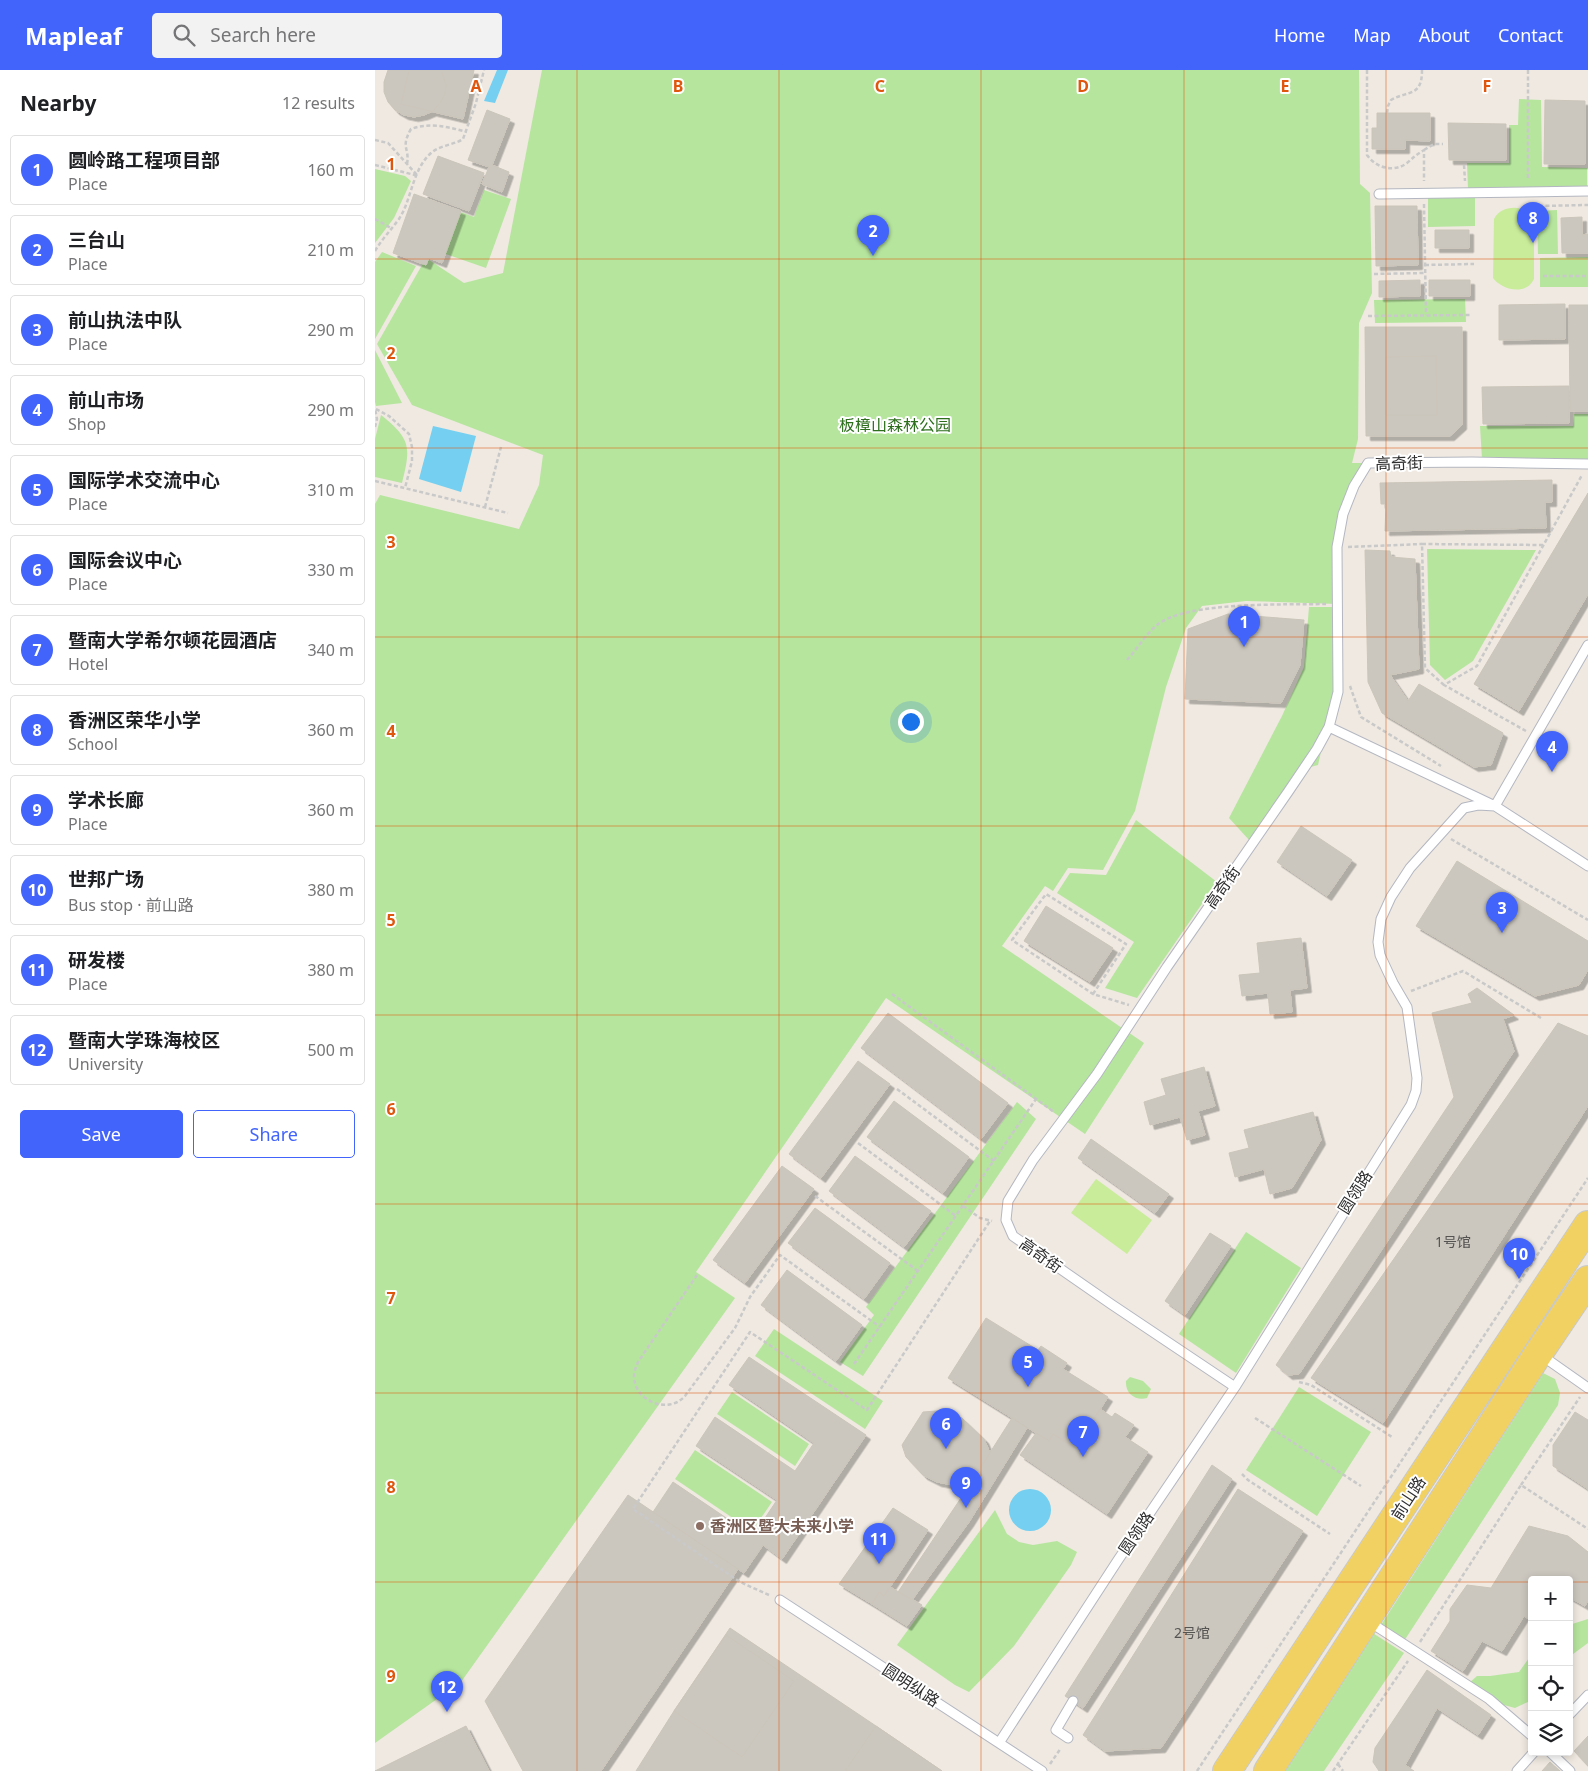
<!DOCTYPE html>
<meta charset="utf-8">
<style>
:root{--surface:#fff;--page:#f2f2f2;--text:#202124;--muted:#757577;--line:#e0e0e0;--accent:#4264fb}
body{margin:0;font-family:"Noto Sans","Noto Sans SC",sans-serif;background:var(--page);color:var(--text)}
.controls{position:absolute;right:15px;bottom:15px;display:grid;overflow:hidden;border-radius:5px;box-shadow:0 2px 8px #0003}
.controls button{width:45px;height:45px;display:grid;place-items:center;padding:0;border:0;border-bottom:1px solid var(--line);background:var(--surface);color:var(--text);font:25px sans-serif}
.you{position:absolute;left:535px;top:651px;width:18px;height:18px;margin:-12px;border:4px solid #fff;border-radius:50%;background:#1a73e8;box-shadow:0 0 0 8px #1a73e833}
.badge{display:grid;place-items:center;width:32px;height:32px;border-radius:50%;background:var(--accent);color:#fff;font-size:16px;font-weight:700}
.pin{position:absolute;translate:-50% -41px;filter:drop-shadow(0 1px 2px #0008)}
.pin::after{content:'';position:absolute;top:26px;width:18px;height:15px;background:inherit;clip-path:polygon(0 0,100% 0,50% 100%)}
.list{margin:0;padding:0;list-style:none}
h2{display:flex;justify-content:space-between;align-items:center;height:65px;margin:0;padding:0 20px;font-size:21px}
h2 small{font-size:16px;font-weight:400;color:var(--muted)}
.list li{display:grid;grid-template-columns:32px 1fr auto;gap:15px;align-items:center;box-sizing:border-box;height:70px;margin:0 10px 10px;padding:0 10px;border:1px solid var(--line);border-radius:5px}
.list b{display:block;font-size:19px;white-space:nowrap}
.list p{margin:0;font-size:16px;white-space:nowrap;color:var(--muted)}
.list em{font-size:16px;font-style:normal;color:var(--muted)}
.actions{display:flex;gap:10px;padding:15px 20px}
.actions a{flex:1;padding:11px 0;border:1px solid var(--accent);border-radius:5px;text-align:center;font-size:18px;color:var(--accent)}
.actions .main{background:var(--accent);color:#fff}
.icon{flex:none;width:28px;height:28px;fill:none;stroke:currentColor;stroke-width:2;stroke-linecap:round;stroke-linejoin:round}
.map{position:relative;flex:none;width:1213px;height:1701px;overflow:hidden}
header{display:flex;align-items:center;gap:30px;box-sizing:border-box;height:70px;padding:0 25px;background:var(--accent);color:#fff}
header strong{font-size:24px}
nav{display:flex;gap:28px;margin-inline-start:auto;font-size:18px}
.search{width:350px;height:45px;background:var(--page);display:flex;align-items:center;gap:12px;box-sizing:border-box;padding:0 18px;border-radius:5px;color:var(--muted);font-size:19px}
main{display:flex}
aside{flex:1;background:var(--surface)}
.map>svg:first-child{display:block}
.green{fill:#b6e59e}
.pitch{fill:#c9ec9a}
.water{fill:#75cff0}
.building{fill:#cbc7bf;stroke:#cbc5ba;filter:url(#shadow)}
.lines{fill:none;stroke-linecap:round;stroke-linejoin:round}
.lane-casing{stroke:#b4b7c1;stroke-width:11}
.primary-casing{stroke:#c9c9c9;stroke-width:30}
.path{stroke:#c9c9c9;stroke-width:2.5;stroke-dasharray:4 2.5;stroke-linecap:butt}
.lane{stroke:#fff;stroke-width:9}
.primary{stroke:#f2d163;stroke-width:28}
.grid{fill:none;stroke:#df570e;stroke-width:1;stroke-opacity:0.55}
.education-dot{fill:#8d6e63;stroke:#fff;stroke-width:2}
.labels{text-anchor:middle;stroke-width:4;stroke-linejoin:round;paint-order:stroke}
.number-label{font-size:14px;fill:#555452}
.park-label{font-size:16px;fill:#2c6e1b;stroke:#fff}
.street-label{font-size:16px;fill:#2e2e2e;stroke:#fff}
.education-label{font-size:16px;font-weight:bold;fill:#785e54;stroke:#fff;text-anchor:start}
.grid-label{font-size:16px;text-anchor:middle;font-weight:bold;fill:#df570e;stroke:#fff;stroke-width:4;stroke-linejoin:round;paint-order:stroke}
</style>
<header>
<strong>Mapleaf</strong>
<div class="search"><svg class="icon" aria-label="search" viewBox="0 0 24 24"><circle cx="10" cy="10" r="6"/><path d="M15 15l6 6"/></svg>Search here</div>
<nav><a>Home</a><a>Map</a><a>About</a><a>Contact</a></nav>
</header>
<main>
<aside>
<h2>Nearby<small>12 results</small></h2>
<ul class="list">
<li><span class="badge">1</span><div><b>圆岭路工程项目部</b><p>Place</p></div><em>160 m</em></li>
<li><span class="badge">2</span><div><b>三台山</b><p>Place</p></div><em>210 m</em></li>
<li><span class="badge">3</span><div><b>前山执法中队</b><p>Place</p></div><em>290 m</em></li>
<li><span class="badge">4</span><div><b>前山市场</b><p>Shop</p></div><em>290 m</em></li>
<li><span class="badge">5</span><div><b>国际学术交流中心</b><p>Place</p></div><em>310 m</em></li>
<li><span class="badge">6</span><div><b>国际会议中心</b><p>Place</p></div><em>330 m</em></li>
<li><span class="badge">7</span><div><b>暨南大学希尔顿花园酒店</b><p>Hotel</p></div><em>340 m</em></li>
<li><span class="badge">8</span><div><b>香洲区荣华小学</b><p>School</p></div><em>360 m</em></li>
<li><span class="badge">9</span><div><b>学术长廊</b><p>Place</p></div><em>360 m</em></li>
<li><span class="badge">10</span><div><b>世邦广场</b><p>Bus stop · 前山路</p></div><em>380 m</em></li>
<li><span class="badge">11</span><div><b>研发楼</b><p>Place</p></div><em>380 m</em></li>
<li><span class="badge">12</span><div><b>暨南大学珠海校区</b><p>University</p></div><em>500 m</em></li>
</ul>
<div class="actions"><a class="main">Save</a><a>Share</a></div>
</aside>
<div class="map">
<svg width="1213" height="1701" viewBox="0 0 1213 1701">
<defs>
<filter id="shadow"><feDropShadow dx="4.5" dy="4.5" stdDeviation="0" flood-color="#0004"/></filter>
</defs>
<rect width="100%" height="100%" fill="#efe9e1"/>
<!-- green -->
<path class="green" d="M 167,0 L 984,0 L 985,114 L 995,123 L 997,223 L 984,253 L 983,369 L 977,393 L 993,393 L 967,445 L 962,534 L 871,531 L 827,536 L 811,558 L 791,617 L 760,741 L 728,800 L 693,798 L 678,821 L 670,816 L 627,876 L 769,973 L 710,1064 L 511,928 L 321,1202 L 360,1228 L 86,1612 L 0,1673 L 0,434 L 5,425 L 144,459 L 164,415 L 168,385 L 37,335 L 2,274 L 51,188 L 89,213 L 128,203 Z
M 1144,29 L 1166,30 L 1167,97 L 1212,98 L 1212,118 L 1093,119 L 1092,93 L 1134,93 L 1134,55 L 1143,55 Z
M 0,99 L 30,106 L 36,111 L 19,148 L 0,173 Z
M 109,120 L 136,129 L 111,198 L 65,182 L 80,140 L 99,147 Z
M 1053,126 L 1100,126 L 1100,156 L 1053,157 Z
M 1182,140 L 1183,184 L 1163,184 L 1162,141 Z
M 7,182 L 41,196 L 0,269 L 0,192 Z
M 1213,187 L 1213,217 L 1165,217 L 1165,188 Z
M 1090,229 L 1091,252 L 1000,253 L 999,230 Z
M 0,280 L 27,333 L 1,336 L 0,332 Z
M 1199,344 L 1213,344 L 1213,390 L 1107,389 L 1105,356 L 1198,356 Z
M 6,345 C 36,369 36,377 27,413 L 0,407 L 0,369 Z
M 1052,479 L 1161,480 L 1098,591 L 1070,610 L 1055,595 Z
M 934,537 L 959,537 L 960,621 L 943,695 L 924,700 L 875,771 L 854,748 L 907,646 L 929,597 Z
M 761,750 L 842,812 L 762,928 L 730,918 L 759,872 L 682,823 L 695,803 L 731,805 Z
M 642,1032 L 661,1049 L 488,1306 L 465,1292 L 499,1245 L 491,1237 Z
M 871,1162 L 926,1198 L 861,1303 L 804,1264 Z
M 399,1259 L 508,1331 L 490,1359 L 380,1286 Z
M 1168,1303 L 1180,1309 L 1185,1323 L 1183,1335 L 1029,1571 L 1006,1555 Z
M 755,1307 L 768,1311 L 776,1319 L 772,1328 C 761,1331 750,1324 751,1311 Z
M 924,1317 L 996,1362 L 942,1446 L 871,1400 Z
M 357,1322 L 434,1374 L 420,1396 L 342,1344 Z
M 320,1380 L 397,1432 L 377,1461 L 300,1409 Z
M 620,1440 L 632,1464 L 644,1472 L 658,1475 L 682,1471 L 702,1482 L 696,1495 L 639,1576 L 594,1622 L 580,1615 L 522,1575 Z
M 1213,1549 L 1213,1573 L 1194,1587 L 1194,1555 Z
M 993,1560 L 1029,1583 L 949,1701 L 902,1701 Z
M 1157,1584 L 1155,1631 L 1140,1638 L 1129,1635 L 1093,1614 L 1102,1606 L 1115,1606 L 1144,1602 Z"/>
<!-- pitch -->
<path class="pitch" d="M 1152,137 L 1159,137 L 1159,209 C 1151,226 1127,220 1118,208 L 1119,149 C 1125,137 1141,135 1152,141 Z
M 721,1109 L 777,1150 L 752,1184 L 696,1143 Z"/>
<!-- water -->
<path class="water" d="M 122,0 L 133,0 L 120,33 L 109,31 Z
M 58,356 L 101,366 L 86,422 L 44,409 Z
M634 1440a21 21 0 1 1 42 0a21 21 0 1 1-42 0Z"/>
<!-- building -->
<path class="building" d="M 13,0 L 66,0 L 71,15 L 70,24 L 65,33 L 58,41 L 49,45 L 39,47 L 29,45 L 20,40 L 13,32 L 9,22 L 9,12 Z
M 34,0 L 99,0 L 88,49 L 26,34 Z
M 1170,30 L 1210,31 L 1210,94 L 1169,94 Z
M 112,40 L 135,49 L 117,95 L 134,102 L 127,122 L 107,114 L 114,97 L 93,90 Z
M 1002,43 L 1055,43 L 1055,71 L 1030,70 L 1030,79 L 997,79 L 997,58 L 1002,58 Z
M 1073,53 L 1131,54 L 1131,90 L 1074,90 Z
M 63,86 L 109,103 L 94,141 L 48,124 Z
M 39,124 L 86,141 L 67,193 L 54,188 L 51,195 L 18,183 Z
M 1000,136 L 1042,136 L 1043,195 L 1001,196 Z
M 1207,147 L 1207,165 L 1213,164 L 1213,183 L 1187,183 L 1186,148 Z
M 1060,160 L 1094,160 L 1094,178 L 1060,178 Z
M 1045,210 L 1045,226 L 1004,227 L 1004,211 Z
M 1054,210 L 1095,210 L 1095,226 L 1054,226 Z
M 1190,234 L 1190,269 L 1124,270 L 1124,235 Z
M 1194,235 L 1213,235 L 1213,341 L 1195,341 Z
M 990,257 L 1087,257 L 1087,355 L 1075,366 L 991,366 Z
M 1061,286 L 1062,345 L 1011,345 L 1011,287 Z
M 1194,316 L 1194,353 L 1108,354 L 1107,317 Z
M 1177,410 L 1177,432 L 1170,432 L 1171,458 L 1010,461 L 1011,434 L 1006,434 L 1005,413 Z
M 1213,423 L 1213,524 L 1144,641 L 1099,614 Z
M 990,480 L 1015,481 L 1016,487 L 1040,489 L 1044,599 L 1015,605 L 1033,631 L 1044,614 L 1128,663 L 1116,695 L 1099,697 L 1007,643 L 993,612 Z
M 853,544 L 929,550 L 925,595 L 906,633 L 810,629 L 813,559 Z
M 926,756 L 977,790 L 952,826 L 902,792 Z
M 1082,791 L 1213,871 L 1213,900 L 1204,915 L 1160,926 L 1041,856 Z
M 671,836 L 738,878 L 715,912 L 649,871 Z
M 926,868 L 932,918 L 915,920 L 917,942 L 895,944 L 893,923 L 867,926 L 864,905 L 885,903 L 882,873 Z
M 1102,918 L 1139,945 L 1128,949 L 1139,981 L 924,1304 L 913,1305 L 901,1295 L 1079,1027 L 1057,943 L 1097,933 L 1093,924 Z
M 513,943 L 633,1033 L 606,1069 L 486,978 Z
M 1183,953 L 1213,966 L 1213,1036 L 1008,1353 L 936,1308 Z
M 483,991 L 515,1014 L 446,1108 L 414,1084 Z
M 829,997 L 840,1036 L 823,1041 L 830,1065 L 812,1070 L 805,1047 L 775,1055 L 769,1032 L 791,1025 L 786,1009 Z
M 519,1031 L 594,1087 L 568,1123 L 492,1067 Z
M 938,1042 L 946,1070 L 917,1118 L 895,1124 L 889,1099 L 860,1107 L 854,1083 L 874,1078 L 869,1060 Z
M 716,1069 L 794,1124 L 780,1143 L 703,1088 Z
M 480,1086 L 556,1141 L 529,1177 L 454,1121 Z
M 407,1096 L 439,1119 L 370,1213 L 338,1190 Z
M 440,1138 L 515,1193 L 489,1229 L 413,1173 Z
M 835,1163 L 856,1176 L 810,1245 L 790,1231 Z
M 412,1200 L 487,1255 L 461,1291 L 386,1235 Z
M 611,1248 L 663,1280 L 666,1276 L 692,1293 L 688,1299 L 733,1327 L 717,1352 L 724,1356 L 707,1382 L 678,1364 L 674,1371 L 573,1308 Z
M 374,1287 L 491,1365 L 407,1489 L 388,1475 L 369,1503 L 278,1442 L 298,1412 L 378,1466 L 402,1430 L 321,1376 L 340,1347 L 420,1401 L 439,1373 L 354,1315 Z
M 725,1339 L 737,1347 L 740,1343 L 759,1355 L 750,1367 L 773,1382 L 732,1444 L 645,1385 L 661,1363 L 674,1371 L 678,1364 L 707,1382 L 724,1356 L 717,1352 Z
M 561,1341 L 574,1343 L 587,1348 L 609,1369 L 615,1383 L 595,1414 L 578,1415 L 562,1412 L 548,1405 L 531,1387 L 527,1375 L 548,1342 Z
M 1200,1342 L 1213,1350 L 1213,1419 L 1178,1396 L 1178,1375 Z
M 637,1348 L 652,1358 L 594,1452 L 537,1530 L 523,1522 L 588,1425 Z
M 837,1395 L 857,1409 L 708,1638 L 690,1626 Z
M 863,1419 L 928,1461 L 786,1678 L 730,1681 L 708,1665 Z
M 253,1425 L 363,1499 L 226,1701 L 148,1701 L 110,1631 Z
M 518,1438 L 553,1460 L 509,1526 L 504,1522 L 497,1534 L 464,1514 Z
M 1154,1456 L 1193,1466 L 1213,1482 L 1213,1530 L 1210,1536 L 1194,1527 L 1194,1510 L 1157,1510 L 1157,1551 L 1149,1546 L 1127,1581 L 1107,1571 L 1088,1601 L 1056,1581 L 1075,1551 L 1075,1539 L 1092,1515 L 1116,1518 Z
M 515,1517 L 547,1535 L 532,1556 L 497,1534 L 504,1522 L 509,1526 Z
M 355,1558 L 501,1656 L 567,1701 L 261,1701 L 299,1641 Z
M 351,1565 L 419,1611 L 367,1687 L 299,1641 Z
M 1052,1600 L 1116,1645 L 1103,1665 L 1062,1638 L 1030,1695 L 1039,1701 L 1004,1701 L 998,1692 L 1000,1678 Z
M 91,1656 L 114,1701 L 0,1701 Z
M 501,1656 L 567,1701 L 470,1701 Z
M 1213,1666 L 1213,1696 L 1199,1681 Z
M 1175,1692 L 1185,1701 L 1167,1701 Z"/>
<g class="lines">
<defs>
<path id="lane" d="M 1004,124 L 1213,121
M 954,657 L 1120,736 L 1213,796
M 1166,1285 L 1213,1318
M 860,1317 L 736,1234 L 638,1166 L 631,1150 L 633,1131 L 658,1090 L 722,1004 L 792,897 L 913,722 L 942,679 L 954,657 L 963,622 L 962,477 L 968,444 L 979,416 L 993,393 L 1097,392 L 1213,394
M 405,1530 L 667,1701
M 993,1551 L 1114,1629 L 1157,1666
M 1194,1645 L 1213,1625
M 693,1668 L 681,1660 L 698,1631
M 624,1673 L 743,1490 L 860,1317 L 1036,1035 L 1041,1021 L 1042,1008 L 1032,937 L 1018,913 L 1005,885 L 1003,872 L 1006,849 L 1016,827 L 1035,798 L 1089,738 L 1103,735 L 1120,736 L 1213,575
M 1175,1682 L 1195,1701
M 1142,1701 L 1159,1682"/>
<path id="primary" d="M 852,1701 L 1213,1155
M 893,1701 L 1163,1284 L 1213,1210"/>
</defs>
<!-- lane casing -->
<use href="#lane" class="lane-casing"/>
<!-- primary casing -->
<use href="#primary" class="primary-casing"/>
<!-- path -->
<path class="path" d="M 992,0 L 992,85 C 1001,98 1019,103 1032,93 C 1038,88 1042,84 1049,80 L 1049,111
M 1153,0 L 1153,110
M 1012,43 L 1013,36 L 1016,30 C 1034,20 1047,27 1047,0
M 0,70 L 13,73 L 42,105
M 1049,80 L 1059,74 L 1068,74
M 32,94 C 35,78 25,78 36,59 C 54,52 74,57 92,62
M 0,95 L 40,105
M 1089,95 L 1090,111
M 1049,134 L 1051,245
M 1164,136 L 1213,135
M 0,149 L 16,158
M 0,181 C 7,169 16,160 24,149 C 37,129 37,100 56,83 C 65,75 79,75 88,69 L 101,33 L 109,0
M 1050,195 L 1099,194
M 999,204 L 1050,203
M 1168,206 L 1213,206
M 993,246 L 1096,245
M 1,339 L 14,346 L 34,364 L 37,377 L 37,391 L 30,418
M 0,357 L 2,349 L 0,339
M 0,411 L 133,443
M 110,437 L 126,377
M 973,477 L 1047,474
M 752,590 C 762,579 771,564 782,555 C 811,531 912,535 951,534
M 1069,615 L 1050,598 L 1047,474 L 1168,475
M 975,616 L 986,647 L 1066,696
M 1151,661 L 1069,615 L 1102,596 L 1207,405
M 1076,769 L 1213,850
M 1036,921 L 1088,901 L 1166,948
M 517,924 L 679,1042
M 718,924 L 751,874 L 671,824 L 637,870 L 718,924 L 754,935
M 522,1019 L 619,1091
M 483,1073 L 581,1146
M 440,1126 L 543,1201
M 588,1136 L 605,1148 L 617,1151
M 322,1205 L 263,1292 C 261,1297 259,1301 259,1307 C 260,1331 293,1345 310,1326 L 360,1258 L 375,1227 L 405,1185 L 505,1257
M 479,1294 L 661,1029
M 924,1312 L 936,1315 L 1017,1367
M 880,1348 L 986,1416
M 867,1404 L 873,1410 L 955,1464
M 1146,1415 L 1205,1327
M 394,1525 L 365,1512 L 258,1439 L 375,1262 L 492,1340 L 615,1151
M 1045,1572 L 1146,1415 L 1213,1459
M 675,1694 L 686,1678
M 963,1694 L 968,1701
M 822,1701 L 1213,1108
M 958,1701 L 1033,1591"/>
<!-- lane -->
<use href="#lane" class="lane"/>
<!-- primary -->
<use href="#primary" class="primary"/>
</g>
<!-- grid -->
<path class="grid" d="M 202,0 L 202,1701M 404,0 L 404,1701M 606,0 L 606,1701M 809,0 L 809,1701M 1011,0 L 1011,1701M 0,189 L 1213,189M 0,378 L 1213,378M 0,567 L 1213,567M 0,756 L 1213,756M 0,945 L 1213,945M 0,1134 L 1213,1134M 0,1323 L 1213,1323M 0,1512 L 1157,1512M 1194,1512 L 1213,1512"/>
<!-- markers -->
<circle class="education-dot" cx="325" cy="1456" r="5"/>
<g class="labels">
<!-- number labels -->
<g class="number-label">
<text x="1078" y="1177">1号馆</text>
<text x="817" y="1568">2号馆</text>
</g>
<!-- park labels -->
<g class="park-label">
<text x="520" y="361">板樟山森林公园</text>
</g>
<!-- street labels -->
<g class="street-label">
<text transform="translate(1024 393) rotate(-2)" y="6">高奇街</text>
<text transform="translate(847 817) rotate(-55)" y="6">高奇街</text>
<text transform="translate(980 1122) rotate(-58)" y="6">圆领路</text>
<text transform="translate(666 1185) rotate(35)" y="6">高奇街</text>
<text transform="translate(1033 1428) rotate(-57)" y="6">前山路</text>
<text transform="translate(761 1463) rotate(-56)" y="6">圆领路</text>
<text transform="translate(536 1615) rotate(33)" y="6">圆明纵路</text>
</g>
<!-- education labels -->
<g class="education-label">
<text x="335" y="1462">香洲区暨大未来小学</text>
</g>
</g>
<g class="grid-label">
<text x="101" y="22">A</text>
<text x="303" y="22">B</text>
<text x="505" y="22">C</text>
<text x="708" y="22">D</text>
<text x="910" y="22">E</text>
<text x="1112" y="22">F</text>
<text x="16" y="100">1</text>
<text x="16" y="289">2</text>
<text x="16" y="478">3</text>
<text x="16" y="667">4</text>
<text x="16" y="856">5</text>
<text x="16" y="1045">6</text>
<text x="16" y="1234">7</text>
<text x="16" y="1423">8</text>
<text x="16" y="1612">9</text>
</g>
</svg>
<div class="controls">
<button>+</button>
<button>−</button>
<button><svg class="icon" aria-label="locate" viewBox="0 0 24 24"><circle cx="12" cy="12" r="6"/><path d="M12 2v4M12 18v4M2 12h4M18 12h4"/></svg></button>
<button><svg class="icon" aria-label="layers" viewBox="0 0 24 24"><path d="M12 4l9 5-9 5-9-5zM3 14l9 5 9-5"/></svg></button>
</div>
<div class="you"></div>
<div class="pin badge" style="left:869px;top:577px">1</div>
<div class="pin badge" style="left:498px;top:186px">2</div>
<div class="pin badge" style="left:1127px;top:863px">3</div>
<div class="pin badge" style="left:1177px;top:702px">4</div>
<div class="pin badge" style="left:653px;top:1317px">5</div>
<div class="pin badge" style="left:571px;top:1379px">6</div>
<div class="pin badge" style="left:708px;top:1387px">7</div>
<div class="pin badge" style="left:1158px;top:173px">8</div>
<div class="pin badge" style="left:591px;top:1438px">9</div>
<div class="pin badge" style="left:1144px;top:1209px">10</div>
<div class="pin badge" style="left:504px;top:1494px">11</div>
<div class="pin badge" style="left:72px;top:1642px">12</div>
</div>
</main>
